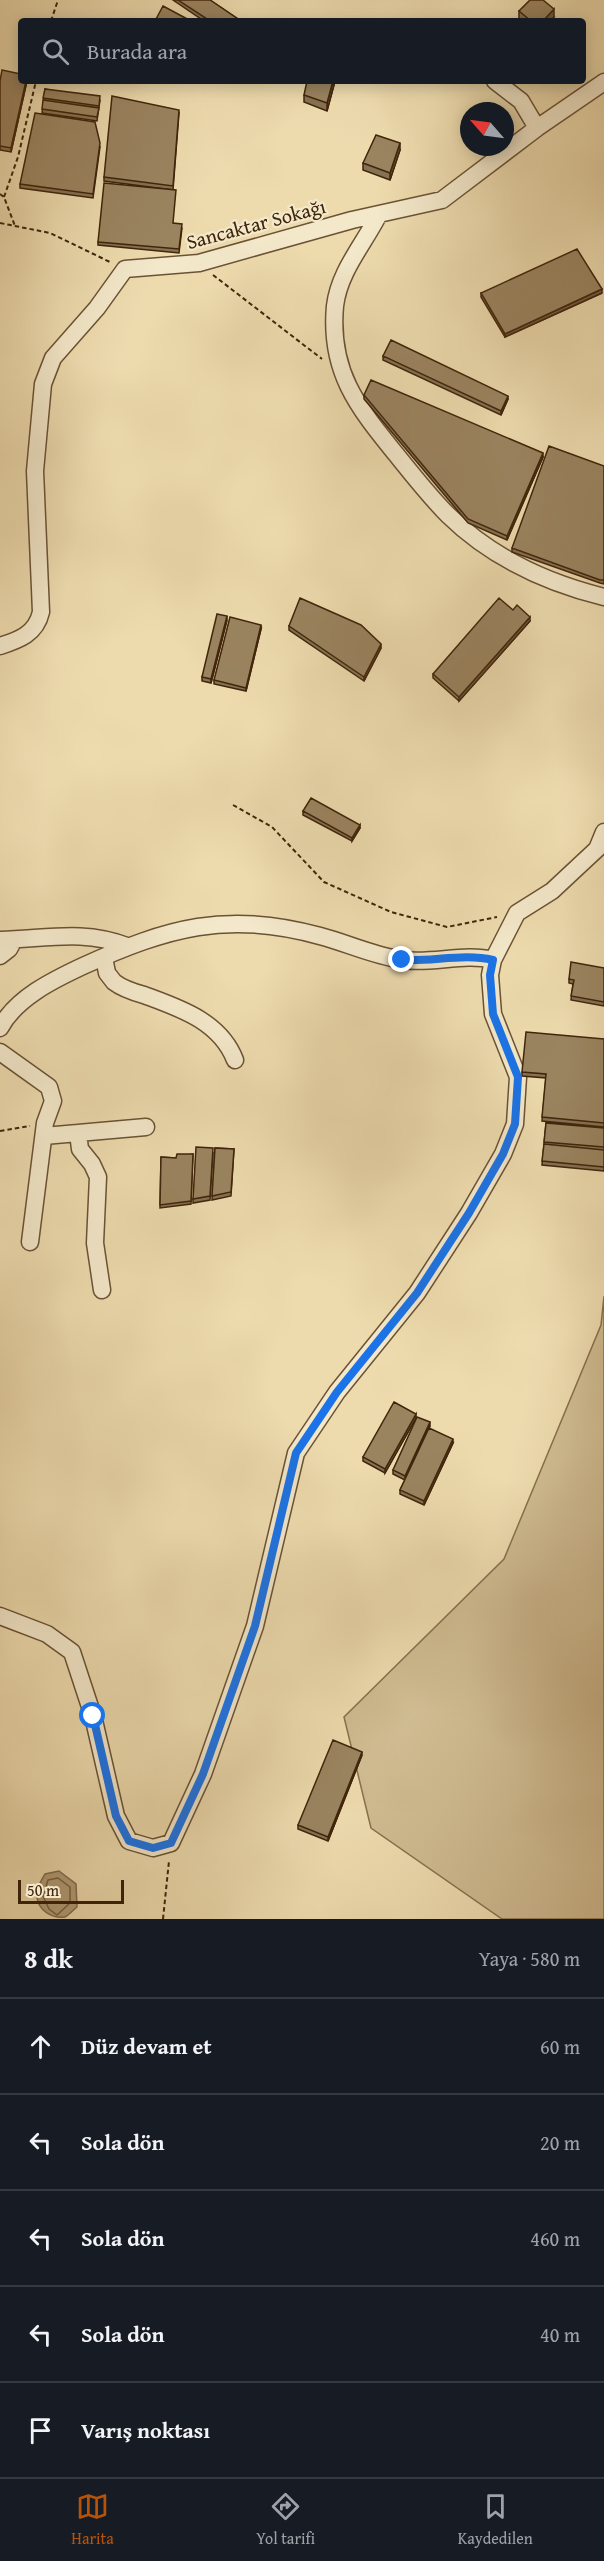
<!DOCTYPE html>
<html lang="tr">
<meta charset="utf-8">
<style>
:root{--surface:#171b24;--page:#242831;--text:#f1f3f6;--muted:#9ea1a6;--line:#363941;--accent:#b45309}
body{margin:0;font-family:"Gentium Book Plus",serif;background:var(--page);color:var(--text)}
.compass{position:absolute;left:460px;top:102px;width:54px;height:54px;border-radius:50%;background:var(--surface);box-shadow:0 3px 15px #0003;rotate:298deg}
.scale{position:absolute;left:18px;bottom:15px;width:106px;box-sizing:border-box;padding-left:6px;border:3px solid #40250b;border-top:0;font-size:16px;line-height:21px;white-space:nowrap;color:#40250b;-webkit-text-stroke:4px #f3e8ca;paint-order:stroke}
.stop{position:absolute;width:18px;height:18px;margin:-14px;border:4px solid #1a73e8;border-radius:50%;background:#fff}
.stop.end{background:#1a73e8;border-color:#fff;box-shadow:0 2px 6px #0008}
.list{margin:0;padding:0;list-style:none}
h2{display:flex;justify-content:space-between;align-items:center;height:78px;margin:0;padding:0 24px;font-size:26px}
h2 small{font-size:20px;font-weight:400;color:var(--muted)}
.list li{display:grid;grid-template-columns:39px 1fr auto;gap:18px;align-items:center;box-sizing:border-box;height:96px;padding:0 24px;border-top:2px solid var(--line)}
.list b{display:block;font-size:22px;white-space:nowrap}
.list em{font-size:20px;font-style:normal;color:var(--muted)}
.icon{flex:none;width:33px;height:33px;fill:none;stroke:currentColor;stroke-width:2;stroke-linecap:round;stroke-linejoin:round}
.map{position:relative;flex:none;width:604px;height:1919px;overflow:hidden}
.search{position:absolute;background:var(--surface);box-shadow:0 3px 15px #0003;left:18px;right:18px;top:18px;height:66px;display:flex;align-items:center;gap:15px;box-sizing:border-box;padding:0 21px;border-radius:6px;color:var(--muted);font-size:22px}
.sheet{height:558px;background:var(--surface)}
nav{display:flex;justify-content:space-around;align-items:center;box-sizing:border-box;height:84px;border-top:2px solid var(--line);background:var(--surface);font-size:16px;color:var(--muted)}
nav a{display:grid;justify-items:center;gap:3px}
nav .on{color:var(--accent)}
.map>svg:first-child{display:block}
.green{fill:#d0bc92;stroke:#88704e;stroke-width:1.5}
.water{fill:#b29d77;stroke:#846d4c;stroke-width:1.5}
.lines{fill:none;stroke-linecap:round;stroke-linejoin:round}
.shore{stroke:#796141;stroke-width:1.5}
.minor-casing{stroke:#6b5234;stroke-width:19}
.path{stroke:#40250b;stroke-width:2;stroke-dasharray:4.5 3;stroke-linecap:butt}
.minor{stroke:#f3e8ca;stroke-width:16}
.wall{fill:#847253;stroke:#40250b;stroke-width:1.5}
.shaded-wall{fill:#6c5c43;stroke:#40250b;stroke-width:1.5}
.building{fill:#9a8460;stroke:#40250b;stroke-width:1.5}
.route{stroke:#1a73e8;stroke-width:8}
.labels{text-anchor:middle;stroke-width:4.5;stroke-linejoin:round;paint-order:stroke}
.street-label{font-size:20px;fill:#40250b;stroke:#f3e8ca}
</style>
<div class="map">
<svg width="604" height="1919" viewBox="0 0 604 1919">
<rect width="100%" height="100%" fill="#eddbae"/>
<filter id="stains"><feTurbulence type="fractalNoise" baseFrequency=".00333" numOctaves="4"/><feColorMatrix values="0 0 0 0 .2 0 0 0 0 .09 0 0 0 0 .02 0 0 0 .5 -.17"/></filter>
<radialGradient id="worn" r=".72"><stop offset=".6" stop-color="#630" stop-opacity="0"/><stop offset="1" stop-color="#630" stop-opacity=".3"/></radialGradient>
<!-- green -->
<path class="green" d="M 604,1296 L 604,1919 L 502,1919 L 371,1828 L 344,1717 L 504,1559 L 601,1325 Z"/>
<!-- water -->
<path class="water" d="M 59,1871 L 76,1884 L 77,1907 C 73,1910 69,1915 65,1917 C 52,1919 38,1910 37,1897 C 36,1889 41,1881 45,1874 Z"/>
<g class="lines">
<!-- shore -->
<path class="shore" d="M 58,1878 L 70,1887 L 70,1903 L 57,1915 L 49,1909 L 43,1896 L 48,1880 Z"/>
<defs>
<path id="minor" d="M 495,81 L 521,101 L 537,128
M 378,216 C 363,245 339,272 335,306 C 329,371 357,406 395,453 C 412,474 429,496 448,515 C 491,557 547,583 604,597
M 0,646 C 19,640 36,634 41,612 L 35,471 L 43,384 L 53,358 L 97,308 L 125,269 L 199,263 L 352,220 L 442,200 L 537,128 L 604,82
M 0,940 C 46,939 83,929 127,946
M 0,956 L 9,949 L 14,940
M 104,957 L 107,973 L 114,982 C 123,989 133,992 144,995 C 179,1008 220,1021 235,1060
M 0,1028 C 16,998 53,980 83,966 C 167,928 227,910 320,936 C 347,943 374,956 403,960 C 433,964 464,953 493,960
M 0,1052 L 49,1087 L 53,1101 L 45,1123 L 30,1242
M 78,1133 L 80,1149 L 92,1164 L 98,1177 L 95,1243 L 102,1290
M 44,1136 L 146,1127
M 0,1616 L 47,1634 L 72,1652 L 93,1716 L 116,1816 L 129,1841 L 153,1848 L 171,1843 L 203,1774 L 255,1626 L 296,1453 L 337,1392 L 417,1293 L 469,1213 L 503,1154 L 515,1124 L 518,1077 L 493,1014 L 490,975 L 493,960 L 517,913 L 552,891 L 597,849 L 604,832"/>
</defs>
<!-- minor casing -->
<use href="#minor" class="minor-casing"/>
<!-- path -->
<path class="path" d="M 51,21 L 58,0
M 0,194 L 4,197 L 15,226
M 4,197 L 18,157 L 36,81
M 0,223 L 50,233 L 112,263
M 213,275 L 322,359
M 233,805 L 272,827 L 324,882 L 391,912 L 447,927 L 497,917
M 0,1131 L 30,1126
M 163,1919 L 169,1861"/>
<!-- minor -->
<use href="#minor" class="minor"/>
</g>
<!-- wall -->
<path class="wall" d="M 173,0 L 210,0 L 241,21 L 204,21 Z
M 519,11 L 554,17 L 550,21 L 522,21 L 519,19 Z
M 0,81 L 27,81 L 11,152 L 0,150 Z
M 334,81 L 334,85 L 327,111 L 304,102 L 304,95 Z
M 45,89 L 100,100 L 97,121 L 42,113 Z
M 179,113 L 173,190 L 104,181 L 104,177 Z
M 100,147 L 93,198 L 20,188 L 20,184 Z
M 400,150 L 390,180 L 363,170 L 363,163 Z
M 173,223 L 182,228 L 179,253 L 98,245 L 98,242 Z
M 481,293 L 602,293 L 505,337 L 481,297 Z
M 383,356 L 508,399 L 501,415 L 383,360 Z
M 364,395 L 543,457 L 507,540 L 468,523 L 364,399 Z
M 604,466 L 604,584 L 600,583 L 512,552 L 512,548 Z
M 513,610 L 530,621 L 459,701 L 433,678 L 433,674 Z
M 227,620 L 211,683 L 202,681 L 202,677 Z
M 289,626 L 381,648 L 364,681 L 289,630 Z
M 261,629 L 246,691 L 214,684 L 214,680 Z
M 303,811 L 360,828 L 352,841 L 303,815 Z
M 604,968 L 604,1006 L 571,1000 L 573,984 L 569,983 L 569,979 Z
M 604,1039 L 604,1127 L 542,1121 L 546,1078 L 522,1076 L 522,1072 Z
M 546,1123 L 604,1128 L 604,1171 L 542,1165 Z
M 215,1148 L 234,1149 L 231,1196 L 212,1200 Z
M 213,1152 L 210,1200 L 193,1203 L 193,1199 Z
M 193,1154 L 191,1204 L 160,1208 L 161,1157 L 176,1158 Z
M 416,1418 L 385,1473 L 363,1461 L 363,1457 Z
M 430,1426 L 413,1462 L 453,1443 L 424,1505 L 400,1494 L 400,1490 L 405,1480 L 393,1474 L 393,1470 Z
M 362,1755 L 328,1841 L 298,1829 L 298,1825 Z"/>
<!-- shaded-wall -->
<path class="shaded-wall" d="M 554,9 L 554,17 L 550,21 L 543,21 Z
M 26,81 L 27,81 L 11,152 L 11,148 Z
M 333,81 L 334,81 L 334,85 L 327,111 L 327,103 Z
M 400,143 L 400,150 L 390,180 L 390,173 Z
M 602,289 L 602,293 L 505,337 L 505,334 Z
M 508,396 L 508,399 L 501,415 L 501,411 Z
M 543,453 L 543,457 L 507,540 L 507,536 Z
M 227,616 L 227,620 L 211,683 L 211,679 Z
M 530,617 L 530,621 L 459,701 L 459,697 Z
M 261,625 L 261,629 L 246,691 L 246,688 Z
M 381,644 L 381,648 L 364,681 L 364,677 Z
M 360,825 L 360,828 L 352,841 L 352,838 Z
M 416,1414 L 416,1418 L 385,1473 L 385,1469 Z
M 430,1422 L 430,1426 L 405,1480 L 405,1476 Z
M 453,1439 L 453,1443 L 424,1505 L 424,1501 Z
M 362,1752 L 362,1755 L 328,1841 L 328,1837 Z"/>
<!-- building -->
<path class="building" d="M 178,0 L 210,0 L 241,21 L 210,21 Z
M 530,0 L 543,0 L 554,9 L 543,21 L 531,21 L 519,11 Z
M 163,6 L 191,21 L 155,21 Z
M 2,70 L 21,74 L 21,81 L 26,81 L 11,148 L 0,146 L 0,81 Z
M 307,81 L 333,81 L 327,103 L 304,95 Z
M 45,89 L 100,96 L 99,106 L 43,98 Z
M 112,96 L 179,110 L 173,186 L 104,177 Z
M 43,100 L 99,108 L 97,117 L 42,109 Z
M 35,113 L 95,122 L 100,143 L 93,194 L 20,184 Z
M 376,135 L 400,143 L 390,173 L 363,163 Z
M 104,183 L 176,190 L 173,223 L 182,224 L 179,249 L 98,242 Z
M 577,249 L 602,289 L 505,334 L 481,293 Z
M 391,340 L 508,396 L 501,411 L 383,356 Z
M 371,380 L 543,453 L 507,536 L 468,519 L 364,395 Z
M 549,446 L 604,466 L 604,580 L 600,580 L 512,548 Z
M 300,598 L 361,625 L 381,644 L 364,677 L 289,626 Z
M 499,598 L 513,610 L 517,605 L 530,617 L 459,697 L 433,674 Z
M 217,614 L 227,616 L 211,679 L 202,677 Z
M 230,617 L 261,625 L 246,688 L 214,680 Z
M 311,798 L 360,825 L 352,838 L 303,811 Z
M 571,962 L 604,968 L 604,1002 L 571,996 L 574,980 L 569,979 Z
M 526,1032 L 604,1039 L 604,1123 L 542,1117 L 546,1074 L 522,1072 Z
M 546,1123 L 604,1128 L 604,1147 L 544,1142 Z
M 544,1144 L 604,1150 L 604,1167 L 542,1161 Z
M 196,1147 L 213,1148 L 210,1196 L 193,1199 Z
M 215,1148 L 234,1149 L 231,1192 L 212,1196 Z
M 177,1154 L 193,1154 L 191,1201 L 160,1205 L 161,1157 L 176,1158 Z
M 394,1402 L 416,1414 L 385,1469 L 363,1457 Z
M 417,1417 L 430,1422 L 405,1476 L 393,1470 Z
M 429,1428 L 453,1439 L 424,1501 L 400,1490 Z
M 333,1740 L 362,1752 L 328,1837 L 298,1825 Z"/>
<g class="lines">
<!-- route -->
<path class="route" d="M 93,1716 L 116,1816 L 129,1841 L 153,1848 L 171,1843 L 203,1774 L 255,1626 L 296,1453 L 337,1392 L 417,1293 L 469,1213 L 503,1154 L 515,1124 L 518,1077 L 493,1014 L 490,975 L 493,960 C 464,953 432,962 402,960"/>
</g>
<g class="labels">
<!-- street labels -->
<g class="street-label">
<text transform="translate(256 224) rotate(-15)" y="7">Sancaktar Sokağı</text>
</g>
</g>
<rect width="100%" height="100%" filter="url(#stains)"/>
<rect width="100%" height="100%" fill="url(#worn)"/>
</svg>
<svg class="compass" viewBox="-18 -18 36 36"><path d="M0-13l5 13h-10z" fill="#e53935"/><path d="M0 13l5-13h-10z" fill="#9ea1a6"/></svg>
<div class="scale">50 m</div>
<div class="stop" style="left:93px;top:1716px"></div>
<div class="stop end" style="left:402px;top:960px"></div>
<div class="search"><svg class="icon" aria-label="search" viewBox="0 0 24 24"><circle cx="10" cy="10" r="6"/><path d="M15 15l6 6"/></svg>Burada ara</div>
</div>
<section class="sheet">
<h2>8 dk<small>Yaya · 580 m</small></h2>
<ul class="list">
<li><svg class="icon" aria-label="ahead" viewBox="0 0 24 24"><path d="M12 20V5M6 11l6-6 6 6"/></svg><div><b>Düz devam et</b></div><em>60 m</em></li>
<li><svg class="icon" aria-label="left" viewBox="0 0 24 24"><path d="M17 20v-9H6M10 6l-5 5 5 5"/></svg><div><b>Sola dön</b></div><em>20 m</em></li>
<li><svg class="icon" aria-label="left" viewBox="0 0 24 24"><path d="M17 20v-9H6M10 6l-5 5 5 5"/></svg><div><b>Sola dön</b></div><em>460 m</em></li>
<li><svg class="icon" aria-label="left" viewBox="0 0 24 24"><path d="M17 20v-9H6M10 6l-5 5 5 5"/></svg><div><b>Sola dön</b></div><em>40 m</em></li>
<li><svg class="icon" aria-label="arrive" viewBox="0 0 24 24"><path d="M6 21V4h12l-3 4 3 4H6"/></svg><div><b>Varış noktası</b></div></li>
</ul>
</section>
<nav>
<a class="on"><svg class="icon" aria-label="map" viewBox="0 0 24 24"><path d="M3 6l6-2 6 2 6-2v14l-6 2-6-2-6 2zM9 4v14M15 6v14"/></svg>Harita</a>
<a><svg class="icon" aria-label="directions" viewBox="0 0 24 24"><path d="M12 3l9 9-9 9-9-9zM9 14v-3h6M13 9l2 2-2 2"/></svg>Yol tarifi</a>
<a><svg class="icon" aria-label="saved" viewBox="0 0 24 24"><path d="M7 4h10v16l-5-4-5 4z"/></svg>Kaydedilen</a>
</nav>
